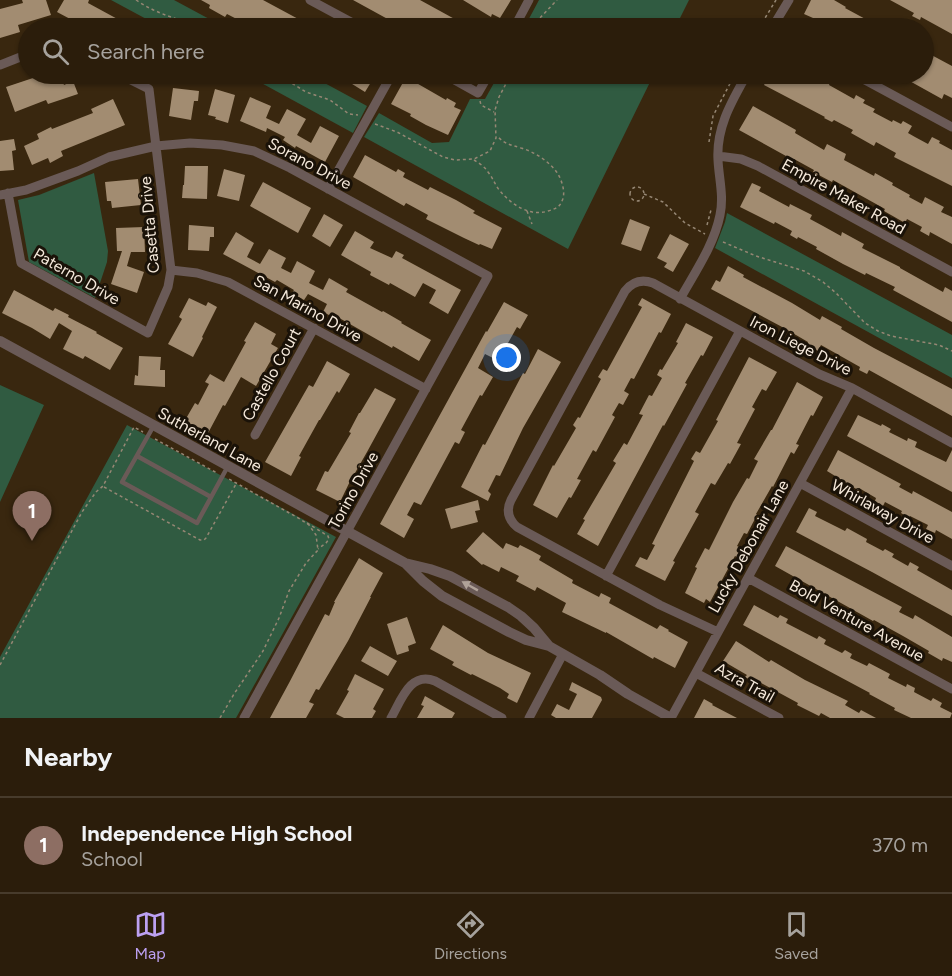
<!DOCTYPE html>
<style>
:root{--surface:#2b1d0b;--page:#332614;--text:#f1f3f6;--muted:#a6a29d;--line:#473b2c;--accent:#bca0f2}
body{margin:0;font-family:Figtree,sans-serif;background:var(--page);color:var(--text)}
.you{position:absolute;left:507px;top:358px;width:21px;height:21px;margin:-15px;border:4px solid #fff;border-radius:50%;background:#1a73e8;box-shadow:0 0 0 9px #1a73e833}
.badge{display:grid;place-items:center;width:39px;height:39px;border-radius:50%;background:var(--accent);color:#fff;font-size:20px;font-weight:700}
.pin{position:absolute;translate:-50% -50px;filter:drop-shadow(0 2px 3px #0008)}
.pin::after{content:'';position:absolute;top:32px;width:21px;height:18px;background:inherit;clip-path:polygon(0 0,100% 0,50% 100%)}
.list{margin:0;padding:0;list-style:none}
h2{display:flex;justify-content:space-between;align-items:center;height:78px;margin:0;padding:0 24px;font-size:26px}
h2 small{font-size:20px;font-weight:400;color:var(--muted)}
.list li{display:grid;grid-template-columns:39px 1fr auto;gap:18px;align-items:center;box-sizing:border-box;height:96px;padding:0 24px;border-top:2px solid var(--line)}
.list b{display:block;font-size:22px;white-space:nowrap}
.list p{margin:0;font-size:20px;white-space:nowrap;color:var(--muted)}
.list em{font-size:20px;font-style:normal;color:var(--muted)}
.icon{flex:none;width:33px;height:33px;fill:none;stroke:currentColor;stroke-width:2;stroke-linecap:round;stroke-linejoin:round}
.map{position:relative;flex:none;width:952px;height:718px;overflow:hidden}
.search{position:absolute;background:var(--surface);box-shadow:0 2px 4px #0004;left:18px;right:18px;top:18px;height:66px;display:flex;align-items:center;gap:15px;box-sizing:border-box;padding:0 21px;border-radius:33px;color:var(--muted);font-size:22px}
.sheet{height:174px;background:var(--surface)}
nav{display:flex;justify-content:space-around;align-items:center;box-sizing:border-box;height:84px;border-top:2px solid var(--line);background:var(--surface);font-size:16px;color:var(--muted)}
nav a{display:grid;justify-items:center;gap:3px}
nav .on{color:var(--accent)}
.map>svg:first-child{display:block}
.green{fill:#305b41}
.building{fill:#a28c71}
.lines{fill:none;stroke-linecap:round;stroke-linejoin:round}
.path{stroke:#968774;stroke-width:1.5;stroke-dasharray:3 3;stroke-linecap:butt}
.service{stroke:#6a5a57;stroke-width:4.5}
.minor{stroke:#6a5a57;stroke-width:9}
.tertiary{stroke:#6a5a57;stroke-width:10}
.oneway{fill:#b0a299}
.labels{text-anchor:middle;stroke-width:6;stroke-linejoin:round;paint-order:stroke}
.street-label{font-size:16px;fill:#f5e9db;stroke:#1a1208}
</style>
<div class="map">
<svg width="952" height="718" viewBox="0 0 952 718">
<rect width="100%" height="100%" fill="#39270f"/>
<!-- green -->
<path class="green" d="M 111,0 L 174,0 L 226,28 L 163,28 Z
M 539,0 L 689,0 L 675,28 L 524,28 Z
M 245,74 L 308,74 L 367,106 L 353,133 Z
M 499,74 L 654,74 L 568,249 L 364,137 L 379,113 L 432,143 L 449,142 L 470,99 L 485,99 Z
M 94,173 L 108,251 L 107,262 L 95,298 L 29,262 L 18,200 L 39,195 Z
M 727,213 L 952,335 L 952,378 L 715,248 L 725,222 Z
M 0,385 L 44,405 L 0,502 Z
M 127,425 L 336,537 L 236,718 L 0,718 L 0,657 Z"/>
<!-- building -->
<path class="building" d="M 22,0 L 46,0 L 51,15 L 18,25 L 20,32 L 0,38 L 0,9 L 23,3 Z
M 64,0 L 89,0 L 88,3 L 134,28 L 87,28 L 57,12 Z
M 201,0 L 263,0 L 315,28 L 254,28 L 227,14 L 225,17 L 209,8 L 210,5 Z
M 353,0 L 420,0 L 471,28 L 404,28 Z
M 463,0 L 511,0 L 500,18 L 492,14 L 491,17 Z
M 811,0 L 834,0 L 846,7 L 845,8 L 882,28 L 815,28 L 809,26 L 813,18 L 804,14 Z
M 890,0 L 952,0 L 952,34 L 921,17 L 920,20 L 912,16 L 914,13 Z
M 924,51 L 952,66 L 952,98 L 944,94 L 942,99 L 897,74 L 924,74 Z
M 45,74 L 60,74 L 64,85 L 73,81 L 78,94 L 48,104 L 46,100 L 15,112 L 6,87 Z
M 336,74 L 376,74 L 365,92 Z
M 770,74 L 798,74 L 810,80 L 814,74 L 815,74 L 830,82 L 829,85 L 854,99 L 856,95 L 865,100 L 863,103 L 875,109 L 873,112 L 892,122 L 893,120 L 901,124 L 903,121 L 912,126 L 908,133 L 915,137 L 928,144 L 932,137 L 940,141 L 939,143 L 952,150 L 952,186 L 894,157 L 896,153 L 876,142 L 874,146 L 851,133 L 853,130 L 834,120 L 832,122 L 824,118 L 825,117 L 764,85 Z
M 406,77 L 446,100 L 447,98 L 456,103 L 454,107 L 461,110 L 448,135 L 426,125 L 410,116 L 411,114 L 391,104 Z
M 173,88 L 199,91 L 198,101 L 194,101 L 191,120 L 169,116 Z
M 215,89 L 235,95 L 228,123 L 215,119 L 216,117 L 208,115 Z
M 250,97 L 271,106 L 266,118 L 279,124 L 287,109 L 306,119 L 297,135 L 311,143 L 320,126 L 339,136 L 325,162 L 296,146 L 295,148 L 283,140 L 285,137 L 267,128 L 266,132 L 240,121 Z
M 113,99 L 125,125 L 61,151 L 63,156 L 50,163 L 48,158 L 32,165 L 24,146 L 39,139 L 37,134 L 51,127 L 52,129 L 93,113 L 91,109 Z
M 753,106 L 796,130 L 795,133 L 824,150 L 827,144 L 846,154 L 844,160 L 874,176 L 875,173 L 893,183 L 892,185 L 910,195 L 909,197 L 922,204 L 925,197 L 944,207 L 941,212 L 952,217 L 952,244 L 930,232 L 929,236 L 920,231 L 922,227 L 907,219 L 905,223 L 884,211 L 885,209 L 833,180 L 832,182 L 813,172 L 814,170 L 794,159 L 793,161 L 785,157 L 786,156 L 739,130 Z
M 14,139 L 16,150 L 12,151 L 14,170 L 0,171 L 0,141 Z
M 365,155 L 396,172 L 398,169 L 405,173 L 403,177 L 428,190 L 430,187 L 456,200 L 475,211 L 473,213 L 502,228 L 492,249 L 480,244 L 479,245 L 464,238 L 426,219 L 428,215 L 406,203 L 404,206 L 353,177 Z
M 185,166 L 208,166 L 207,199 L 182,198 L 183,185 L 184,185 Z
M 224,169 L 245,175 L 239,201 L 217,196 Z
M 138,179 L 141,205 L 112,208 L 111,201 L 107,201 L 105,182 Z
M 263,182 L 311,208 L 298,233 L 250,206 Z
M 752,183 L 761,187 L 759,191 L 772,198 L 789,207 L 790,204 L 812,215 L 810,219 L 823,226 L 841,236 L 842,232 L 864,244 L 862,248 L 900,267 L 900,268 L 943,292 L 945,287 L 952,291 L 952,322 L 893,290 L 895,287 L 866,273 L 865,275 L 843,264 L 816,249 L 817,247 L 798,237 L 797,239 L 790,235 L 792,231 L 775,222 L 774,224 L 740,207 Z
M 324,214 L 343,225 L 330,247 L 312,236 Z
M 630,219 L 650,227 L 641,251 L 621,244 Z
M 189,225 L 214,227 L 214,237 L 210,237 L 209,251 L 188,250 Z
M 144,227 L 145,252 L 131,252 L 127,266 L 144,272 L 137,293 L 111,284 L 122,251 L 117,251 L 116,228 Z
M 355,231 L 374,242 L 370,248 L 392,258 L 396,251 L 404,255 L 402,258 L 461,290 L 448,314 L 429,303 L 436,290 L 423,283 L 415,297 L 390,283 L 389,285 L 370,275 L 371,272 L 341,255 Z
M 236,232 L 254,243 L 247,257 L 260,264 L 269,249 L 286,258 L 281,268 L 291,273 L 297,261 L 315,271 L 309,283 L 323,290 L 329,278 L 348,289 L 346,292 L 382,312 L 383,311 L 402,322 L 401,323 L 431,340 L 419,361 L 393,346 L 392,348 L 334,315 L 333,317 L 323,312 L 327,304 L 308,294 L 304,300 L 292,293 L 294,290 L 277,280 L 275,282 L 223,254 Z
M 670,234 L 689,244 L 673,272 L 664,267 L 667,263 L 657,258 Z
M 728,266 L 744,275 L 743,277 L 792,303 L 820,320 L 822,316 L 842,327 L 841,329 L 874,348 L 952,389 L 952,416 L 869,370 L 867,374 L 859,370 L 860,367 L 821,345 L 818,351 L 807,345 L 808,342 L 784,328 L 711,289 L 716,280 L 720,282 Z
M 14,290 L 53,311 L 55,308 L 69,315 L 68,317 L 97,332 L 96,333 L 123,348 L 110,370 L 85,356 L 83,359 L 63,349 L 72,331 L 59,323 L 50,339 L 32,328 L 2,313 Z
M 189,298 L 206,306 L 208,302 L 217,307 L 202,337 L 203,338 L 193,357 L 168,344 L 182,319 L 179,317 Z
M 642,298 L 671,314 L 661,333 L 659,332 L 634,379 L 631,378 L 624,391 L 629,394 L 623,405 L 619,403 L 612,415 L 615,417 L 596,452 L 593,450 L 577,479 L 581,480 L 571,498 L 569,497 L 557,518 L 533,505 L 553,465 L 554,466 L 576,428 L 573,425 L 578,417 L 580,418 L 601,379 L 598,377 L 603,369 L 607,371 L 642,307 L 638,305 Z
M 504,302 L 528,315 L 520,329 L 517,327 L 508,343 L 511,345 L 504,359 L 497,356 L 495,359 L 485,354 L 478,368 L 493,377 L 482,396 L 480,395 L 461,430 L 465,432 L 459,444 L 455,442 L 421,505 L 414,502 L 407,515 L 414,519 L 404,538 L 380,524 L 486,331 L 487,332 Z
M 255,322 L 276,334 L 271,344 L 278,348 L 256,386 L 241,377 L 225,406 L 223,405 L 207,435 L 184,422 L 195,403 L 198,405 L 209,384 L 205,382 L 210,374 L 224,382 L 246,342 L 244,341 Z
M 686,323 L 713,337 L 703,356 L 701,355 L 685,383 L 687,384 L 664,426 L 663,425 L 598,546 L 577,534 L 585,520 L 583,519 L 616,463 L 613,461 L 624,443 L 627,445 L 643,415 L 639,414 L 649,395 L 652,396 L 662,378 L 657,375 L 660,369 L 662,370 L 678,343 L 676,342 Z
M 538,349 L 561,362 L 523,428 L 500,476 L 496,475 L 488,491 L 491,494 L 488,501 L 461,487 L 483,444 L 485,445 L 523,373 L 525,374 Z
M 139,356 L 161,357 L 160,370 L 165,370 L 165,387 L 134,385 L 135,375 L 138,376 Z
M 749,357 L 777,372 L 766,391 L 762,389 L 752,407 L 755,409 L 737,443 L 741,444 L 730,464 L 728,463 L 715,485 L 711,483 L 695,512 L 699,514 L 673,561 L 675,562 L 665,581 L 635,566 L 640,557 L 647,560 L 655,545 L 652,544 L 694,461 L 691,459 L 696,451 L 700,453 L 718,421 L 716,420 Z
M 327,361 L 350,374 L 339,393 L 337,391 L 320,420 L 319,420 L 299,456 L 301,457 L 291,476 L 265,462 L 309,385 L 313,387 Z
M 797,382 L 823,397 L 813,416 L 811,415 L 796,444 L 799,445 L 794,454 L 791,452 L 773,487 L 772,486 L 756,514 L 757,515 L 747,534 L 744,533 L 737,546 L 741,548 L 737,557 L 735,556 L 710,602 L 706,599 L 704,603 L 685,593 L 697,568 L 695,567 L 705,548 L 709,550 L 733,502 L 747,478 L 749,479 L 758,461 L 754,459 L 771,430 L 772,430 Z
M 375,388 L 396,399 L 367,452 L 355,473 L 354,473 L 340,502 L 316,490 L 325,471 L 328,472 L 351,433 L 349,432 L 359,413 L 360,413 Z
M 858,415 L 881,426 L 882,424 L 891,429 L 889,432 L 907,441 L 908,438 L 917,442 L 915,447 L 946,462 L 952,450 L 952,492 L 847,436 Z
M 838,450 L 901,484 L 899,487 L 912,494 L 913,491 L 952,512 L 952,539 L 936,530 L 935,533 L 926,529 L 928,525 L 910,516 L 909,518 L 901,513 L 902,511 L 885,502 L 883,506 L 875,501 L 876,498 L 859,488 L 858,490 L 827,471 Z
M 478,500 L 480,510 L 475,511 L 478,522 L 451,529 L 445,509 Z
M 809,508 L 817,512 L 815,516 L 845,531 L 847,528 L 867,539 L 866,542 L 883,551 L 885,549 L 894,554 L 892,557 L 908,566 L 910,562 L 919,567 L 917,570 L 952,590 L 952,616 L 872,572 L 796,532 Z
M 483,532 L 503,549 L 506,543 L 518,548 L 520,545 L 532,551 L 541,556 L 539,560 L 573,580 L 572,583 L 599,597 L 601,593 L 611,598 L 609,603 L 657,629 L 660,625 L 669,630 L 668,631 L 688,642 L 675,668 L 654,657 L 653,659 L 606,632 L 606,633 L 562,612 L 566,603 L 537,587 L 535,591 L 516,581 L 519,576 L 501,567 L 499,572 L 483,564 L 482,565 L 466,551 Z
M 786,546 L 902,607 L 899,612 L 913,619 L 915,615 L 952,637 L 952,662 L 943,658 L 942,661 L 928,653 L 929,651 L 903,636 L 874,620 L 873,621 L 775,566 Z
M 359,558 L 383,573 L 370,597 L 371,597 L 348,641 L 319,690 L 316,689 L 309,702 L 314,704 L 306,718 L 270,718 L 289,683 L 325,614 L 329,616 L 335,602 L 334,602 Z
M 754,605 L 778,618 L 780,615 L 788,619 L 786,623 L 817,639 L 819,636 L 826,640 L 824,644 L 842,653 L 845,650 L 852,654 L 850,658 L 867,666 L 869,663 L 890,674 L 888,678 L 906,687 L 907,684 L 915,688 L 914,692 L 931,701 L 933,698 L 942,703 L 940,707 L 952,713 L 950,718 L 911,718 L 894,710 L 895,708 L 869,694 L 870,693 L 743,625 Z
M 407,617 L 416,643 L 408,646 L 409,651 L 397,655 L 387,624 Z
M 443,625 L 488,653 L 531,673 L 517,703 L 507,698 L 509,694 L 500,688 L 472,674 L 471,675 L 452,665 L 454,662 L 430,649 Z
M 736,641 L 769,662 L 771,660 L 805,680 L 848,701 L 845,705 L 859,713 L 861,710 L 876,718 L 830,718 L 821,713 L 819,716 L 797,705 L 798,703 L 761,683 L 760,685 L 745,677 L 747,675 L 723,661 Z
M 370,646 L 397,661 L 388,676 L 361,661 Z
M 355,674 L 384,689 L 373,709 L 376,711 L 372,718 L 344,718 L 336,714 L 349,691 L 347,690 Z
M 572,682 L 601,697 L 602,700 L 592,718 L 556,718 L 551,715 L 557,704 L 569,710 L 577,694 L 569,690 Z
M 425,696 L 455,713 L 452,718 L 417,718 L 424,706 L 421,705 Z
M 704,699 L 713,704 L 712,705 L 737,718 L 694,718 Z"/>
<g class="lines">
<!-- path -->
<path class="path" d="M 136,0 C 156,14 179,19 201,28
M 534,28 L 538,20 L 557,0
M 759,28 L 776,0
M 277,74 L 306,92 L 330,100 L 349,114 L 358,115
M 480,101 L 481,105 L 494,112
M 375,124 L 397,132 L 443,157 L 455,160 L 474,159 L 490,151 L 496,138 L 495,110 L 499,97 L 511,74
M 709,142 L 713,116 L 735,74
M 474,160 C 479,163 485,167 488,172 C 493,178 495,185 500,191 C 512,205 530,217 548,211 C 555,209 560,207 562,201 C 566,193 562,181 558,174 C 550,162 535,152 521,148 C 509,144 506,145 497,136
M630 194a7 7 0 1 1 14 0a7 7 0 1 1-14 0Z
M 644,194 L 663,202 L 685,223 L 705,234
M 527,211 L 532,224
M 707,225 L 711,210
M 723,242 L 756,256 L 804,271 L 823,282 L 836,293 L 865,323 L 878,331 L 891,336 L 939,345 L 952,351
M 155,439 L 217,473
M 104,487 L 200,540 L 204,540 L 206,538 L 236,484
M 307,523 L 328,536 L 329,539 L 326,543 L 318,549
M 0,665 L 82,512 L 96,492 L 103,486 L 134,427 L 143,432
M 220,718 L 234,694 L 263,651 L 279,618 L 289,591 L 306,563 L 318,550 L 316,535 L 309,525 L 300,519 L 229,479"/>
<!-- service -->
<path class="service" d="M 153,427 L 122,482 L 197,523 L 228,466
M 137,456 L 211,497"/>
<!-- minor -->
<path class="minor" d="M 310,0 L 362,28
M 514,28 L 529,0
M 772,28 L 789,0
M 0,65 L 28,54
M 444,74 L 478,93 L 489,74
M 854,74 L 952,127
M 718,156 L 741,159 L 758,166 L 952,272
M 328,189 L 392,74
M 8,193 L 21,263 L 148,333 L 168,287 L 171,270 L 149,89 L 119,74
M 0,195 L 26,190 L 78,171 L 109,157 L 156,146 L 190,143 L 222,145 L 254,151 L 290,168 L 488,276 L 244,718
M 171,270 L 197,273 L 228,282 L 426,389
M 680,299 C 695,272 714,245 720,215 C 724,196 719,179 718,160 C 716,127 732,101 747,74
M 255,435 L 314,328
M 800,483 L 952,566
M 606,576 L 740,331
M 748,578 L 952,689
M 718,632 L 660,605 L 517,527 C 508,519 506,510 511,500 L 625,291 C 633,281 642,279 653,283 L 819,374 L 852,388 L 952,443
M 696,673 L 779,718
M 391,718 C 401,701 410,671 435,681 L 502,718
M 529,718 L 563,654
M 671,718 L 852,388"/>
<!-- tertiary -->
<path class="tertiary" d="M 0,341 L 405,563 L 430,569 L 450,576 L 508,607 L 521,616 L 534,628 L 549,646
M 406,564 L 423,581 L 442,596 L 509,632 L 526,640 L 549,646 L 600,675 L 628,694 L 671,718"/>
</g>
<!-- one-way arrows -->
<defs><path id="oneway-solid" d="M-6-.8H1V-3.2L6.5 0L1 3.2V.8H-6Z" transform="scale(1.5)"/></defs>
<use class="oneway" href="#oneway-solid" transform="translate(470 586) rotate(-151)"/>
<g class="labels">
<!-- street labels -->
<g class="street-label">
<text transform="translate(310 163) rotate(28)" y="6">Sorano Drive</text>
<text transform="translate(844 196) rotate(29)" y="6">Empire Maker Road</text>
<text transform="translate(149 225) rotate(-95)" y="6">Casetta Drive</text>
<text transform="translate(77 276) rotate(30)" y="6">Paterno Drive</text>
<text transform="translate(308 308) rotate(29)" y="6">San Marino Drive</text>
<text transform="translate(801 345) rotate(27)" y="6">Iron Liege Drive</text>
<text transform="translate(271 374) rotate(-61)" y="6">Castello Court</text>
<text transform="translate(210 439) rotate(29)" y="6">Sutherland Lane</text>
<text transform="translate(353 490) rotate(-61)" y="6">Torino Drive</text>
<text transform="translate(883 511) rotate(29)" y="6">Whirlaway Drive</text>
<text transform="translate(748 546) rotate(-61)" y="6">Lucky Debonair Lane</text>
<text transform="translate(857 620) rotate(29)" y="6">Bold Venture Avenue</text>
<text transform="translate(745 682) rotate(29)" y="6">Azra Trail</text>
</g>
</g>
</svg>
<div class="you"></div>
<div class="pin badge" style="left:32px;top:541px;background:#8d6e63">1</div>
<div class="search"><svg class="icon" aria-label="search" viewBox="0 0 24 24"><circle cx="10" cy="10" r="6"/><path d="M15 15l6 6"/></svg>Search here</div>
</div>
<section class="sheet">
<h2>Nearby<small></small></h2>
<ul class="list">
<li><span class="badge" style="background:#8d6e63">1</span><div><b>Independence High School</b><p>School</p></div><em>370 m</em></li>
</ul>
</section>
<nav>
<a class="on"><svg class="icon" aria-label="map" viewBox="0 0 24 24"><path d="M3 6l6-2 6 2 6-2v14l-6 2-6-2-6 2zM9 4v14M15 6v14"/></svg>Map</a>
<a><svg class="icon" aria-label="directions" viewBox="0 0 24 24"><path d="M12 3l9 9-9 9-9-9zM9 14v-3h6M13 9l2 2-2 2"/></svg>Directions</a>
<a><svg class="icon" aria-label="saved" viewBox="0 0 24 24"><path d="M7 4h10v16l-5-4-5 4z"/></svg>Saved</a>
</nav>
